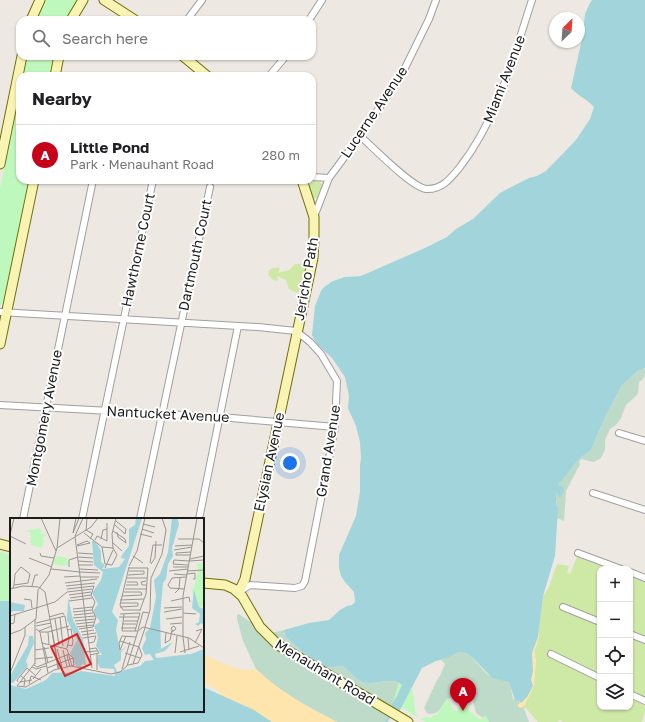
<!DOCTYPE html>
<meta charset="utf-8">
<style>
:root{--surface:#fff;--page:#f6f6f6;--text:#202124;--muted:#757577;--line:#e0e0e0;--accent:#c60118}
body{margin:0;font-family:"Golos Text",sans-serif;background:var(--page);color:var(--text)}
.controls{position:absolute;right:12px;bottom:12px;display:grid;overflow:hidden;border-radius:8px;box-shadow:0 1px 3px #0004}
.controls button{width:36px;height:36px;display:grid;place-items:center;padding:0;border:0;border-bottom:1px solid var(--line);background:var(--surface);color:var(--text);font:20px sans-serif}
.compass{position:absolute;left:549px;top:12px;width:36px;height:36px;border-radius:50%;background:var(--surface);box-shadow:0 1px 3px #0004;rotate:25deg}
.you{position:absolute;left:290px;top:463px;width:14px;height:14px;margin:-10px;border:3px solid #fff;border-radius:50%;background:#1a73e8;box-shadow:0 0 0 6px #1a73e833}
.badge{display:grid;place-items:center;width:26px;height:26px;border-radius:50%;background:var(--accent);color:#fff;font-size:13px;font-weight:700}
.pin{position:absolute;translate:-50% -33px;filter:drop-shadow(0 1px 2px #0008)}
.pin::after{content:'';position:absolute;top:21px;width:14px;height:12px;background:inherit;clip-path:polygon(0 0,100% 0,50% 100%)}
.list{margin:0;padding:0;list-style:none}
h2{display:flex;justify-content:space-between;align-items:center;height:52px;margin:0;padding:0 16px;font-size:17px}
h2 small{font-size:13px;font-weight:400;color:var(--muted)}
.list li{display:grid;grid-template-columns:26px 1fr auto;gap:12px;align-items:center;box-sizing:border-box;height:60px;padding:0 16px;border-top:1px solid var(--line)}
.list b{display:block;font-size:15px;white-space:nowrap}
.list p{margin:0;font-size:13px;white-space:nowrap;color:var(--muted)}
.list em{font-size:13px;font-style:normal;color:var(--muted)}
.icon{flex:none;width:22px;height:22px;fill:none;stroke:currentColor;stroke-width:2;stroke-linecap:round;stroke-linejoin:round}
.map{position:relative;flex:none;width:645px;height:722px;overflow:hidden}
.search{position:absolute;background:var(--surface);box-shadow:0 1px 3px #0004;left:16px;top:16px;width:300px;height:44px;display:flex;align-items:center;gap:10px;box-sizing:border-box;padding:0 14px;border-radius:12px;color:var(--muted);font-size:15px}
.panel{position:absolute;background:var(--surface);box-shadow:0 1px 3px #0004;left:16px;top:72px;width:300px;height:112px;border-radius:12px}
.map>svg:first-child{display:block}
.grass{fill:#cee8a6}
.wetland{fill:#bedbca}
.sand{fill:#fee5ae}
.park{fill:#bff8bd}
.water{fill:#a1d5db}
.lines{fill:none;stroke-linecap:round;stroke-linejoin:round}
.stream{stroke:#a1d5db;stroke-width:2}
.street-casing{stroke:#a0a0a0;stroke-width:8}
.secondary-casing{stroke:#706f05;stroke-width:11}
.street{stroke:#fff;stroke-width:6}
.secondary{stroke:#f9f4b4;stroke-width:9}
.labels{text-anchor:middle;stroke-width:4;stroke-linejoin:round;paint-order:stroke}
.street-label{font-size:14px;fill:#1c1c1c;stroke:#fff}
.inset-river{fill:none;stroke:#a1d5db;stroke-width:2}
.inset-road{fill:none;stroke:#999692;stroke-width:1}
.view{fill:#d62828;fill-opacity:0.15;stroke:#d62828;stroke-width:2}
.inset-edge{fill:none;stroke:#1c1c1c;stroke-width:2}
</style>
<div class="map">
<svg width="645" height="722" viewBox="0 0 645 722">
<rect width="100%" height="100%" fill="#ede8e1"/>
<!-- grass -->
<path class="grass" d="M 307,180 L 318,181 L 322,184 L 322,187 L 317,198 L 314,198 L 311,195 L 306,181 Z
M 295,264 L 305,264 L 307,266 L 303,290 L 297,293 L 289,289 L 286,280 L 277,276 L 278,280 L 276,281 C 274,280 271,279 270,277 C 264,269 275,267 280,268 L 278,273 L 289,270 Z
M 577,557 L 610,569 L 600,569 L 600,619 L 565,604 L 563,609 L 600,625 L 600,674 L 553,652 L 600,681 L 600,707 L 630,707 L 630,696 L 645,706 L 645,711 L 642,722 L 563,722 L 560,720 L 557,722 L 538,722 L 524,706 L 533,685 L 536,660 L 534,652 L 539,637 L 539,628 L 543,596 L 549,587 L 557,564 L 569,566 L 567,572 L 570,574 Z
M 630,576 L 645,582 L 645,637 L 630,631 Z
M 630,637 L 645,643 L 645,697 L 630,690 Z"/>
<!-- wetland -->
<path class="wetland" d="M 641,369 L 645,369 C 645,375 645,379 639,382 L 638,393 L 635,397 L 626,405 L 621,418 L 616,425 L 610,429 L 605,440 L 605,450 L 601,458 L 594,462 L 581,459 L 579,462 L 580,464 L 579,467 L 578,468 L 566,491 L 564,521 L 557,518 L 557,503 L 555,496 L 557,486 L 579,459 L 591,450 L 606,415 L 622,385 L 631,377 Z
M 239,614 L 256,626 L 271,633 L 284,630 L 285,636 L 310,659 L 325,668 L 342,666 C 352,671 354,682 368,683 C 378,684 393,677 402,685 L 394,709 L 388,722 L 337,722 L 290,697 L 270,682 L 256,669 L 243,641 L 237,619 L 237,615 Z
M 459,652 C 472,651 481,671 490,676 C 496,679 503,679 509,682 L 510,684 L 513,699 L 519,701 L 520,704 L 518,704 L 523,707 L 525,705 L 524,709 L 529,722 L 488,722 L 476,713 L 472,697 L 467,693 L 447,699 C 442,706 438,717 427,713 L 424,708 L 436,682 L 441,674 L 445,664 L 441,660 Z"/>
<!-- sand -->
<path class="sand" d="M 539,629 L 539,637 L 534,652 L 536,660 L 534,686 L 524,706 L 521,708 L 518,707 L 518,704 L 521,703 L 533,686 L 531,680 L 533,662 L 532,653 L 538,637 Z
M 203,654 C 215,660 244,674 256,669 C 282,693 306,706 337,722 L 265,722 L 226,702 L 218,691 L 209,685 L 203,683 Z"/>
<!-- park -->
<path class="park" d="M 46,0 L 77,0 L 66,20 L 37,20 Z
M 27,56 L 55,56 L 50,76 L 23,76 Z
M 20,92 L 20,180 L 29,180 L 4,302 L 0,306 L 0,188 Z
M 0,552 L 11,555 L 11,638 L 0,635 Z
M 400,679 C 403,681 407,683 409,685 C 418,695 410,710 420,719 L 427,717 L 431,718 L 434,715 L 437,715 L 443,704 L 448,699 L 449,700 L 453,710 L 457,711 L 462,702 L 462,699 L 463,698 L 469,704 L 469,711 L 479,719 L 482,719 L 484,716 L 486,716 L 489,722 L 425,722 L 393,702 Z"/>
<!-- water -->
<path class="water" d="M 592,0 L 645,0 L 645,368 L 638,371 L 622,385 L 606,415 L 591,450 L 579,459 L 558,485 L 563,487 L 564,490 L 561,497 L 559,497 L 556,491 C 556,495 556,506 558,509 L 555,556 L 543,596 L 538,637 L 532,653 L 533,671 L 531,680 L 533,686 L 527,697 L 521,703 L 519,701 L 515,700 L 509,682 L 492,678 L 474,659 L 466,653 L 459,652 L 447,658 L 436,661 L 422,668 L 399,712 L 392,709 L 391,706 L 397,696 L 402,685 C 393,677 378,684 368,683 C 354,682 352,671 342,666 L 325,668 L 310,659 L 285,636 L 284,630 L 309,623 L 329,620 L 340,610 L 347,606 L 352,605 L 355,602 L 354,592 L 345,582 L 341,576 L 339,568 L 339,555 L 356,516 L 360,491 L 360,466 L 361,458 L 360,442 L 356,426 L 348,408 L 349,396 L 345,377 L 332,358 L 316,343 L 312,335 L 315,306 L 321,291 L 324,287 L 333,281 L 345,277 L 361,276 L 425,248 L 447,237 L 456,229 L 473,219 L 500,193 L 529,178 L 537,176 L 546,171 L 576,140 L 590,119 L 594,107 C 587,99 578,96 571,88 L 582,39 L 585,14 L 590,3 Z
M 0,601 L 11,601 L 11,711 L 203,711 L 203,687 L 254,710 L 272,722 L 0,722 Z"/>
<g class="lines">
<!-- stream -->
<path class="stream" d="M 386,722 L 391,714"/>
<defs>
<path id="street" d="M 187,20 L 202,0
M 309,20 L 322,0
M 269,76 L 286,56
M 360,136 C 373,147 411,187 426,189 C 442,190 451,178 460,167 C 498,118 513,58 532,0
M 312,177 L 329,178 L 360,136 L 401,76 L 429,19 L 436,0
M 314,217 L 329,178
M 0,312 L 258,327 L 296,331 L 310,342 L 321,354 L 337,381 L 335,427 L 305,581 L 302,586 L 295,588 L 250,585 L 239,592
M 0,405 L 220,417 L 335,427
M 619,433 L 645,441
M 593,493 L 645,510
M 23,519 L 93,180
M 82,519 L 153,180
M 140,519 L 210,187
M 199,519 L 238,326
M 578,553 L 621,569
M 630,572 L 645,578
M 563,607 L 600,622
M 630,634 L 645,640
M 551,654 L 600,678
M 630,694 L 645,701"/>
<path id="secondary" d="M 104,0 L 135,20
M 31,20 L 40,0
M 71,20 L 83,0
M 183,56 L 207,76
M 55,76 L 59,56
M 0,164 L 22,56
M 0,344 L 34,180
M 0,544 L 11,547
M 203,583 L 225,585 L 234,589 L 242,596 L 260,627 L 278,645 L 408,722
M 239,592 L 245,579 L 313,258 L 314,240 L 314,217 L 302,180"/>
</defs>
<!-- street casing -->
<use href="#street" class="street-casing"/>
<!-- secondary casing -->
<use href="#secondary" class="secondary-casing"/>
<!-- street -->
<use href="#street" class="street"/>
<!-- secondary -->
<use href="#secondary" class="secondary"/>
</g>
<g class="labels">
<!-- street labels -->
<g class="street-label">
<text transform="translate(504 79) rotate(-69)" y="5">Miami Avenue</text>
<text transform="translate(374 112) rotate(-56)" y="5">Lucerne Avenue</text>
<text transform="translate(138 250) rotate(-78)" y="5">Hawthorne Court</text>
<text transform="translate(195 255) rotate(-78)" y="5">Dartmouth Court</text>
<text transform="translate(306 279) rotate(-80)" y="5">Jericho Path</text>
<text transform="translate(168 414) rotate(3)" y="5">Nantucket Avenue</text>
<text transform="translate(44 418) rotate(-79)" y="5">Montgomery Avenue</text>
<text transform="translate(328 451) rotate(-81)" y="5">Grand Avenue</text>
<text transform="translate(269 462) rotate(-78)" y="5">Elysian Avenue</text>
<text transform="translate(325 672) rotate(31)" y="5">Menauhant Road</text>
</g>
</g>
<!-- overview -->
<g transform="translate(10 518)">
<rect width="194" height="194" fill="#ede8e1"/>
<path d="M 29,10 L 32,13 L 30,16 L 37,16 L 32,20 L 34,23 L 32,30 L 21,27 L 20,14 L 15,13 ZM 47,38 L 57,40 L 58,47 L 50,48 L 43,45 ZM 194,45 L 194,88 L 189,89 L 181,71 L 184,70 L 188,53 L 187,46 Z" fill="#bff8bd"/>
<path d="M 126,0 L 132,0 L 102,94 L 108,102 L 106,112 L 110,133 L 117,128 L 111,134 L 111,142 L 104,147 L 107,154 L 130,148 L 135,143 L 144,142 L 140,136 L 135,137 L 132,130 L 136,121 L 135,115 L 140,110 L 146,79 L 144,62 L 150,56 L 158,34 L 162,0 L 167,0 L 169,6 L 162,30 L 163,38 L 158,46 L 156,61 L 153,65 L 150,98 L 151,131 L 163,124 L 155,133 L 145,136 L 146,140 L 181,136 L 194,131 L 194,194 L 0,194 L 0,167 L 16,171 L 36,162 L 42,155 L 70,154 L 71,151 L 71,153 L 105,158 L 104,151 L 90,150 L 87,144 L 88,137 L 92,137 L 86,128 L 88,119 L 84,108 L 90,104 L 83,93 L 88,86 L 82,75 L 91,62 L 93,54 L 84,47 L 82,23 L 85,23 L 91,33 L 91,44 L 95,47 L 92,51 L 109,49 L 115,41 L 111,40 L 112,37 L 119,28 L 119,11 L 125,7 ZM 184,72 L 189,89 L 194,91 L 194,107 L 191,105 L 188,108 L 185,106 L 189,104 L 190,96 L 182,90 ZM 58,80 L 63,102 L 73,121 L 76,147 L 72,146 L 71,150 L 66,148 L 60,135 L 67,122 L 57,102 ZM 0,84 L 15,87 L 14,93 L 3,93 L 0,95 ZM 19,118 L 23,118 L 24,124 L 16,143 L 18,148 L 3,165 L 0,164 L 0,158 L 18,127 Z" fill="#a1d5db"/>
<path class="inset-river" d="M 0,162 L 8,154 L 23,125"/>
<path class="inset-road" d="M 31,0 L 46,33M 66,0 L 63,15 L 69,0M 77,0 L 76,12 L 83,16 L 80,21M 133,6 L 145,9M 105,7 L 115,16 L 116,11 L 106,3M 132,11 L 144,15M 103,13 L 115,21 L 116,25M 107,14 L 108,19 L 116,25M 74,15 L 92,29 L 103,30 L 107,37 L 102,47 L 95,46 L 92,29M 130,16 L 142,19M 0,17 L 4,0M 0,18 L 16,26M 65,18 L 73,0M 65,19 L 82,150M 91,21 L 93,12 L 97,11M 168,21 L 189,21 L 194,25M 85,22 L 87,18 L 97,23 L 97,5M 103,25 L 112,33M 67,27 L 77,23 L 80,25 L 67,28M 165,28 L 182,27M 47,30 L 50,0M 103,31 L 102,16 L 106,0M 164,32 L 182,29M 30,35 L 31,38 L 44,40M 68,35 L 83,36M 180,37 L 166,37 L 166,35 L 181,34M 123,38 L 133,45M 68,39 L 83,40M 19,40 L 42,49M 180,41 L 194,38M 68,43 L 83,44M 179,43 L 194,42M 140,45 L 143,27 L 152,27M 141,46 L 145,40 L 146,23M 163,46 L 164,42 L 179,43M 163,46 L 178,47M 69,47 L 83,47M 119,48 L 127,33 L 135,0M 59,49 L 59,42 L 68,39M 119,49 L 110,87 L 113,92 L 131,92M 163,49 L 178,49M 95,50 L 103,32M 119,50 L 138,50 L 136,76 L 130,92M 41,51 L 70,54M 69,51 L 88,52M 159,53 L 178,51M 177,53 L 194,52M 70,54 L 90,55M 164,56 L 177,57M 177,56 L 185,55 L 185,61 L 183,61M 118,57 L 134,56 L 134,53 L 119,53M 54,59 L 70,58M 70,59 L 89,59M 117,60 L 137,60M 136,63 L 131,64 L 132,67 L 136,67M 55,65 L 87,61M 116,67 L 128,67 L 127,64 L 117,64M 22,68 L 25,57 L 28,57M 56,68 L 85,65M 29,69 L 35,74 L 49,151M 3,70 L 4,67 L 18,65 L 20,56 L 11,49 L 5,56 L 4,67M 0,71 L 13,68 L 29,69M 57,71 L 84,68M 115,71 L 136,71M 174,71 L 160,70 L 158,67 L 162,60 L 176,59M 165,75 L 169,71 L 170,59M 59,77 L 81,74M 112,78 L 132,77 L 131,74 L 114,74M 60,80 L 81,77M 14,81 L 21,82 L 22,90M 110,82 L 134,81M 59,83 L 82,80M 161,83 L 179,79 L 180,84M 110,85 L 128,85 L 128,88 L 110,89M 154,90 L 172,89M 63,91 L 83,89M 63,94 L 82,92M 154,94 L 172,91M 173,95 L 186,96M 110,96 L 130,95M 114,96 L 112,113 L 128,113M 64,97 L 83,95M 0,98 L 45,84 L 57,74 L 82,71M 39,99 L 53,95 L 54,97M 50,99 L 53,128M 109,99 L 129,99M 63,100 L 85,98M 45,101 L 49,127M 156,101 L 172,99M 65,103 L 85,101M 114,103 L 128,103M 26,105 L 55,98 L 59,121 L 57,130M 0,106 L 4,105 L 5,96M 66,106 L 84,104M 112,106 L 126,106M 160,106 L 172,105M 26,108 L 41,105M 67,109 L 83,107M 135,109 L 140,92 L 141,60 L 152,36 L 156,12 L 152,0M 111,110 L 126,110M 26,111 L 30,114 L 32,125 L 57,131 L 62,148M 69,111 L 83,109 L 86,99 L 82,92 L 85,84 L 81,77 L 84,68M 57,112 L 61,111 L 63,123 L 62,128 L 58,127M 128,112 L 133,94 L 139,95M 29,113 L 42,108M 42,113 L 48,151M 125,113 L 130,95M 30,114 L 38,114 L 59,108M 38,114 L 39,126M 71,114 L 84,112M 162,114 L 166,111 L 164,108 L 161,110 L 163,113M 156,115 L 155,125 L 160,122 L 162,112M 0,116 L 11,112 L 26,101 L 28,72 L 39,57 L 47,30 L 81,9 L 88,0M 72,117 L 86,115M 173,119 L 175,135M 173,119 L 173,78 L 187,0M 73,120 L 86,118 L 84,124 L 79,125M 178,120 L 179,132M 110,123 L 129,129M 32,124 L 38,155M 185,125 L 192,111 L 186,113M 34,129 L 38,145M 47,131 L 52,149M 79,131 L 86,130 L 89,135 L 80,137M 25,132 L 39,130M 53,132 L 57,149M 110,132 L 109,125 L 112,118 L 126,119M 110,132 L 116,118M 74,134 L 87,133M 170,134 L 189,128M 115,135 L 130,140M 165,135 L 167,118M 59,136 L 63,140 L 64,147 L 62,148M 57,137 L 60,149M 25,141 L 43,139M 25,145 L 7,168 L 16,169 L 44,152 L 61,148 L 101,156 L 110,154 L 117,148 L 128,113 L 133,109 L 179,120 L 194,130M 25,146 L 25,101M 123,146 L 135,110M 24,147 L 27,149 L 59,136M 118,147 L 128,145 L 132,137 L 129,129M 22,149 L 26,151 L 36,148M 37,150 L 63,140M 112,151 L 120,124M 87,152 L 87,136M 0,155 L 15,117 L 15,109M 11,158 L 15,161 L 14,168M 23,161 L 31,151M 8,164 L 7,162 L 17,150 L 26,158M 10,164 L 22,162M 19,166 L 21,158 L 31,162"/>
<path class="view" d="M 67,116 L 81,146 L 55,158 L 41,129 Z"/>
<rect width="194" height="194" class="inset-edge"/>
</g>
</svg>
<div class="controls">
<button>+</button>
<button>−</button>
<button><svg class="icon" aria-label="locate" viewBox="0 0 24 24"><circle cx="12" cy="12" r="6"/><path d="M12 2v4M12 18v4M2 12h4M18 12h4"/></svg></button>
<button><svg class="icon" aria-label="layers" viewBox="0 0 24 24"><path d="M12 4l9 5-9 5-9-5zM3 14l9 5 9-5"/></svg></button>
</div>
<svg class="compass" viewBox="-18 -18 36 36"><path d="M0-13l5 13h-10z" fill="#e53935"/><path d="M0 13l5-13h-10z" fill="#757577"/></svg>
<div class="you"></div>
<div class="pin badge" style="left:463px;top:711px">A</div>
<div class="search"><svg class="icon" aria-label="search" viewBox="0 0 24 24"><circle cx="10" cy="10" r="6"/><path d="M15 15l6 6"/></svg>Search here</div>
<section class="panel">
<h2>Nearby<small></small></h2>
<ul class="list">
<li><span class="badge">A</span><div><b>Little Pond</b><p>Park · Menauhant Road</p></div><em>280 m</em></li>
</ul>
</section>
</div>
